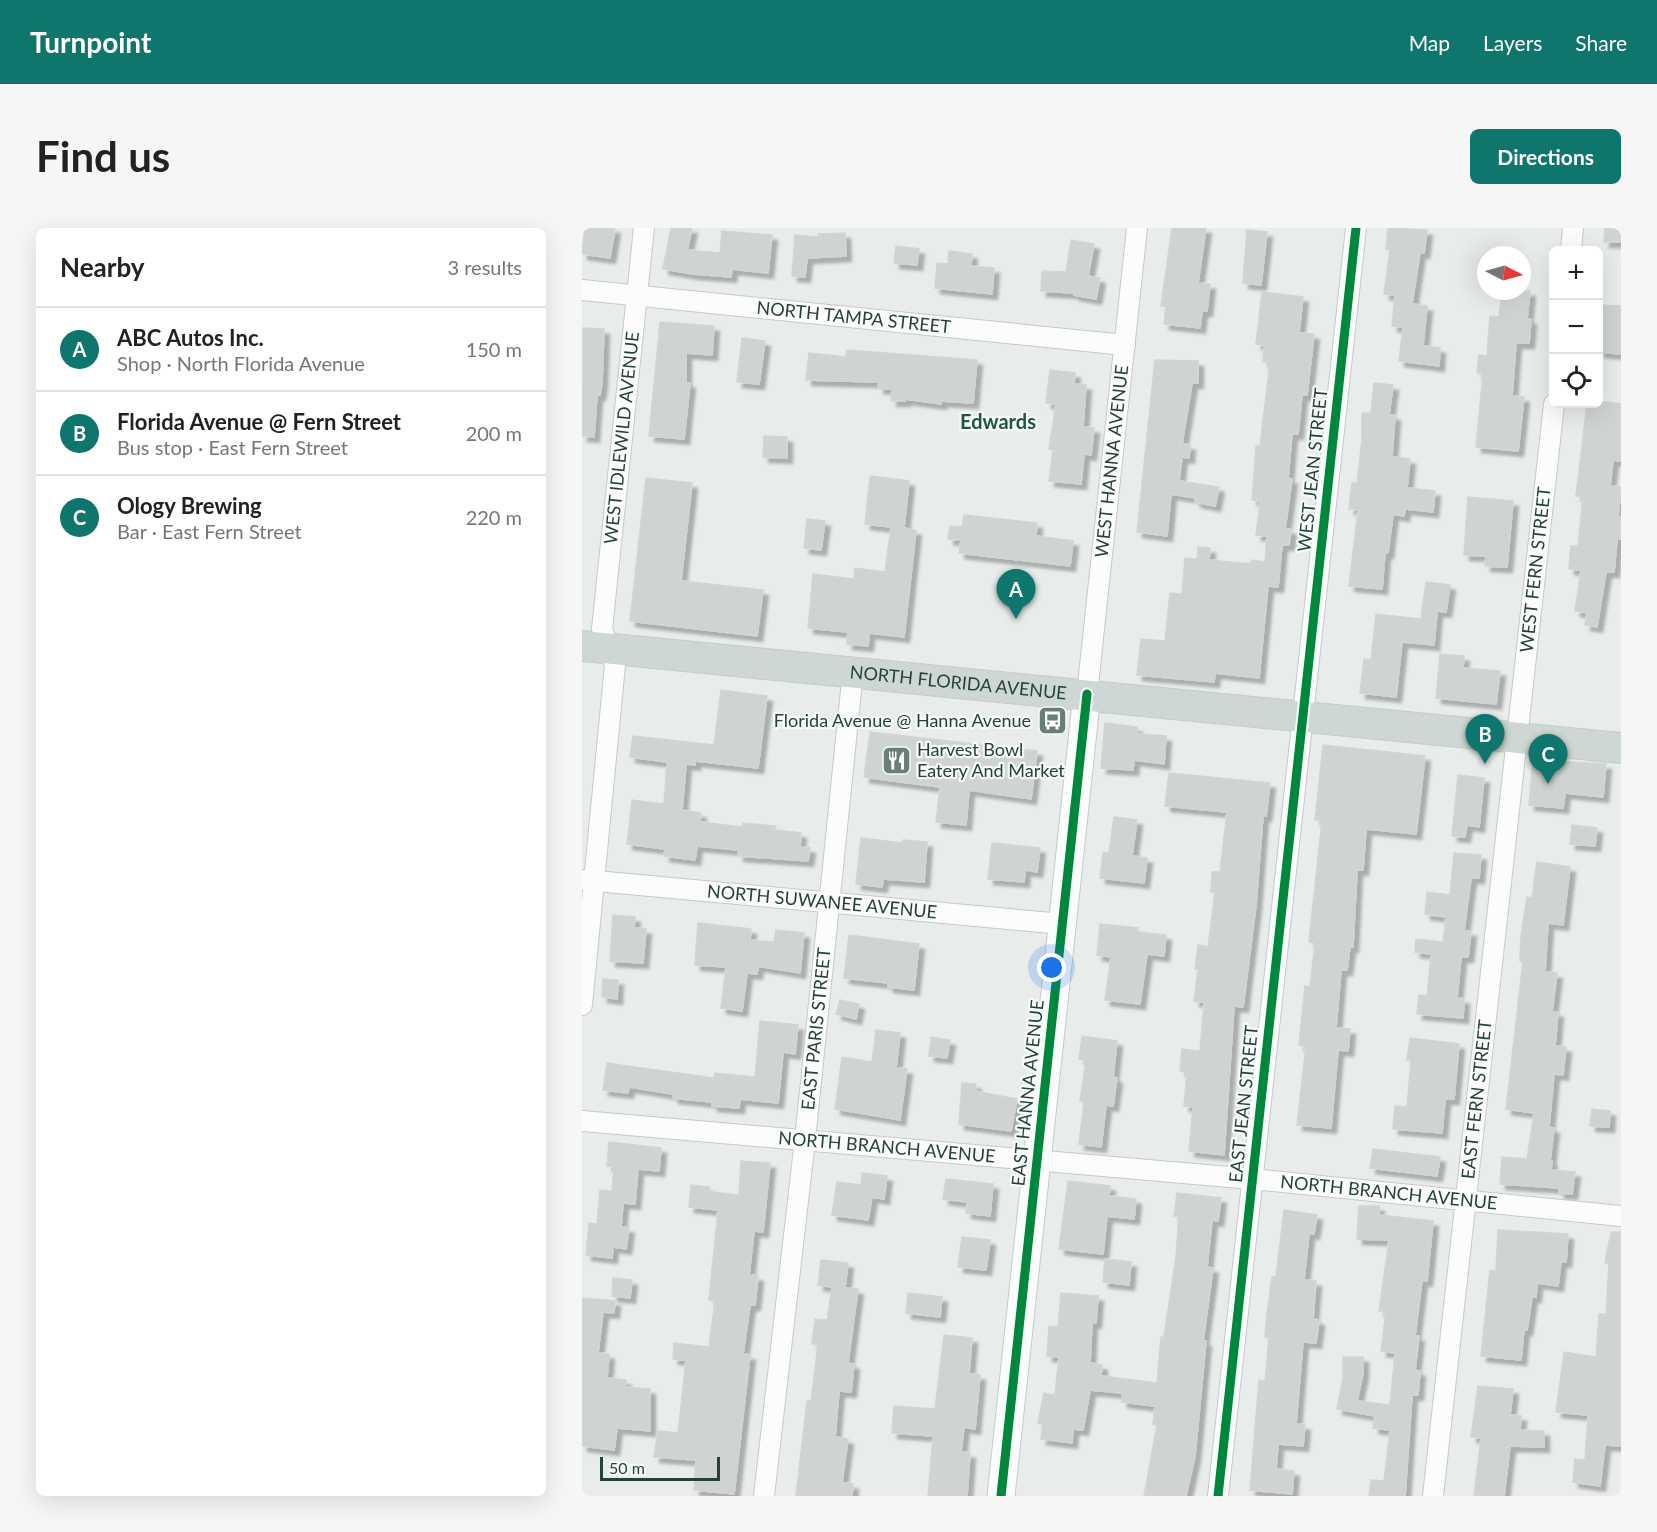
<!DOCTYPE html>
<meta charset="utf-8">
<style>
:root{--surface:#fff;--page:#f6f6f6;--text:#222;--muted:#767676;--line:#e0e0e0;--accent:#0f766e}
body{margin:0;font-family:Lato,sans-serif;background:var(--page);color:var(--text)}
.controls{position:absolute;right:18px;top:18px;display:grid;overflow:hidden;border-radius:9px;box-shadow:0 6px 24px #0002}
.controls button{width:54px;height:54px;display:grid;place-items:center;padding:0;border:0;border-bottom:2px solid var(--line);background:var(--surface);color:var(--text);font:30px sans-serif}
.compass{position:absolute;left:895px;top:18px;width:54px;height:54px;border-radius:50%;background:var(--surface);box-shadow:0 6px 24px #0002;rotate:96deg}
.scale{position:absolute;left:18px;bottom:15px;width:120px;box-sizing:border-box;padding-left:6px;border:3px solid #24423a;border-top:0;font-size:16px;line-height:21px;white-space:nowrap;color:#24423a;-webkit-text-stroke:4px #f7fbf9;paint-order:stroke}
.you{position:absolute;left:470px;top:740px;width:21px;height:21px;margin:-15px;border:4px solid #fff;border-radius:50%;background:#1a73e8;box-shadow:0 0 0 9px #1a73e833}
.badge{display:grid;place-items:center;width:39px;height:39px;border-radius:50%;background:var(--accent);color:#fff;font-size:20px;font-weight:700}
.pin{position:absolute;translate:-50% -50px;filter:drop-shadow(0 2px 3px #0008)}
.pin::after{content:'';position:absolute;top:32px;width:21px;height:18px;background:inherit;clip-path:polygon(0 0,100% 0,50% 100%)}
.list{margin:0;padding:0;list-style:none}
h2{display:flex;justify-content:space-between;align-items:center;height:78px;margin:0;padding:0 24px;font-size:26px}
h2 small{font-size:20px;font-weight:400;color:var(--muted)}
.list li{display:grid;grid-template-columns:39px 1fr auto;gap:18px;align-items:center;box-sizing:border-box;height:84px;padding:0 24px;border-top:2px solid var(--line)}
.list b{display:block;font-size:22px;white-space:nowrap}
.list p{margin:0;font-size:20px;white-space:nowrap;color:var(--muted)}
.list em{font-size:20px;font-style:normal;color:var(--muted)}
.icon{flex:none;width:33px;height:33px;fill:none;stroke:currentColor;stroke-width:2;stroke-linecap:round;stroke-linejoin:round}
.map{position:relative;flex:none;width:1039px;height:1268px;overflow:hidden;border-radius:9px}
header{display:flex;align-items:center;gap:36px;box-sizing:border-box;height:84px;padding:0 30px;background:var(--accent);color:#fff}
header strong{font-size:28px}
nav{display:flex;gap:33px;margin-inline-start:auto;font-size:21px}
.intro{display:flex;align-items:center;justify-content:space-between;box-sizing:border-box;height:144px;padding:0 36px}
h1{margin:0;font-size:42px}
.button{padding:15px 27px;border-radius:9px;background:var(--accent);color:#fff;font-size:21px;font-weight:700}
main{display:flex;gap:36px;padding:0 36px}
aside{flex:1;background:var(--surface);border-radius:9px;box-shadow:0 6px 24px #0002}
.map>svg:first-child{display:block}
.building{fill:#cfd4d2;stroke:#d1d6d4;stroke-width:1.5;filter:url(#shadow)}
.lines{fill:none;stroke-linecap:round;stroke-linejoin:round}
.street-casing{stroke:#c5cac8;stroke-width:22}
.secondary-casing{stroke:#c3cbc8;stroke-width:29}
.primary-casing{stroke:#c3ccc9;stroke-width:32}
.street{stroke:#fcfcfc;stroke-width:20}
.secondary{stroke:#fcfcfc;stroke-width:27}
.primary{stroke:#cfd7d5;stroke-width:30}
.cycleway-casing{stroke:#f7fbf9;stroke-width:13}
.cycleway{stroke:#00873e;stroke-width:9}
.labels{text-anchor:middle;stroke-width:4.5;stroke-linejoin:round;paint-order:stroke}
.street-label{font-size:18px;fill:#24423a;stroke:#f7fbf9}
.poi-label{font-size:18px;fill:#24423a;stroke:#f7fbf9;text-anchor:end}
.neighbourhood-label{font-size:20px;font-weight:bold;fill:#1f5548;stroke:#f7fbf9}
</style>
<header>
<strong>Turnpoint</strong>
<nav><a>Map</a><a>Layers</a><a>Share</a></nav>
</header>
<div class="intro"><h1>Find us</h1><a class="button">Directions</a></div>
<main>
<aside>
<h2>Nearby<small>3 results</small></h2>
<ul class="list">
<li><span class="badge">A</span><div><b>ABC Autos Inc.</b><p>Shop · North Florida Avenue</p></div><em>150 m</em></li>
<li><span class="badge">B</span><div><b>Florida Avenue @ Fern Street</b><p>Bus stop · East Fern Street</p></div><em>200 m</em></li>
<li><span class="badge">C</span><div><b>Ology Brewing</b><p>Bar · East Fern Street</p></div><em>220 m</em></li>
</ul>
</aside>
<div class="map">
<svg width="1039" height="1268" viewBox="0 0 1039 1268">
<defs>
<filter id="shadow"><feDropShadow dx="5.5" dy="5.5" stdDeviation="1.5" flood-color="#0004"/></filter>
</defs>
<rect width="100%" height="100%" fill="#e8edeb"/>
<!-- building -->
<path class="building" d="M 3,0 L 33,0 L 28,30 L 0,26 Z
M 89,0 L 110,0 L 105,22 L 138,25 L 140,3 L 190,7 L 186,45 L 150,41 L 149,49 L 111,46 L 81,41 Z
M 590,0 L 624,0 L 616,55 L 628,56 L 625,83 L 620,83 L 618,100 L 582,96 L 584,78 L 579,78 Z
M 806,0 L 845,2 L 842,25 L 838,24 L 830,76 L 845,78 L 841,118 L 858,120 L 857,138 L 817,133 L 821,99 L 810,98 L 813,67 L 802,66 L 808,21 L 804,21 Z
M 1023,0 L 1039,0 L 1039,14 L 1022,14 Z
M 665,2 L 685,4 L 679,57 L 661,55 Z
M 263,5 L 264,28 L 225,30 L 223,49 L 210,48 L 213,7 L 236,9 L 236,6 Z
M 489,12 L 512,16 L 506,48 L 518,50 L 514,71 L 492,67 L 492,65 L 459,63 L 460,43 L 484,44 Z
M 314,18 L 337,21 L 335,37 L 312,35 Z
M 367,23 L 390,26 L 389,38 L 412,40 L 410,66 L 353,60 L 355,35 L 366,36 Z
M 920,63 L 948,63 L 945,91 L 949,91 L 947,115 L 934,115 L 930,168 L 942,169 L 936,223 L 894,219 L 901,146 L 895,145 L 897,127 L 905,128 L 908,88 L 917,89 Z
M 680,64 L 721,69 L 717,105 L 732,106 L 725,167 L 720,167 L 716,206 L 710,206 L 706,250 L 710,251 L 703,301 L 709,301 L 707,317 L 700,317 L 696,359 L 686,358 L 677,450 L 633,445 L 632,454 L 555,447 L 559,411 L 583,413 L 588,365 L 600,366 L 603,330 L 615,331 L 616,319 L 628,320 L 627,332 L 669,336 L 669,332 L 683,334 L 685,308 L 674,307 L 678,273 L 670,272 L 674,218 L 678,218 L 688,134 L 681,134 L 682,117 L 674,116 Z
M 1018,77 L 1039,78 L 1039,126 L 1017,124 Z
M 78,94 L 132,98 L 130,127 L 104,125 L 104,155 L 108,155 L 102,211 L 67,208 Z
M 1,100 L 22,101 L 20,154 L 18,167 L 15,167 L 12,209 L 0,208 Z
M 160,110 L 183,113 L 177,156 L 155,154 Z
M 265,122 L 395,132 L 391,175 L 359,173 L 359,176 L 323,171 L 323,173 L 309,173 L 310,161 L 296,160 L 297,154 L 224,152 L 227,125 L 264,129 Z
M 573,132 L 616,133 L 616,155 L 610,155 L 600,216 L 608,217 L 607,230 L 600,229 L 597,253 L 637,259 L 633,278 L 613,274 L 614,270 L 589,266 L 585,308 L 555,304 Z
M 468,142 L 493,145 L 492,156 L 504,157 L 501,199 L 512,200 L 509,227 L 502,226 L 499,256 L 467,253 L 471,222 L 467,221 L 474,176 L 464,175 Z
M 792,155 L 811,157 L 807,187 L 813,187 L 810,229 L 828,231 L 825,260 L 853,263 L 851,284 L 823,281 L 822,288 L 811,286 L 806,325 L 803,325 L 800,361 L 767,358 L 776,282 L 767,281 L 770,255 L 775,255 L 780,211 L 780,185 L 789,185 Z
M 1017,173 L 1039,176 L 1039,233 L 1031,232 L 1028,258 L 1039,259 L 1036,289 L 1039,289 L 1039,311 L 1035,311 L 1032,344 L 1024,344 L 1015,399 L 1003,397 L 1005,385 L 993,383 L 999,342 L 987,341 L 989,318 L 996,318 L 1001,268 L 994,268 L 1005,176 L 1017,176 Z
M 182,208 L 205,209 L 205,230 L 181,229 Z
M 288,248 L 327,253 L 322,300 L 334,302 L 322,409 L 287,405 L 286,418 L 265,416 L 266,404 L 226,400 L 231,346 L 272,351 L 273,340 L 303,344 L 309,299 L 283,296 Z
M 64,250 L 110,255 L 99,353 L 181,362 L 175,408 L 48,393 Z
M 886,269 L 931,273 L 925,339 L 903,338 L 904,328 L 882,327 Z
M 382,287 L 455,295 L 454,308 L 491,313 L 488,338 L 377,325 L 379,312 L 366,311 L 368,298 L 380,299 Z
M 225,291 L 243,293 L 239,322 L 222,320 Z
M 844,354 L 868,357 L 864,384 L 855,383 L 852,417 L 820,414 L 814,469 L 778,465 L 782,431 L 789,432 L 794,386 L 839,391 Z
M 858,426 L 882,428 L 881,440 L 918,443 L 914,476 L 854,470 Z
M 139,462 L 185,468 L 176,540 L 113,533 L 113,537 L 104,536 L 100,582 L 119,585 L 118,594 L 160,599 L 161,595 L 194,598 L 193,602 L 219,605 L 218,619 L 228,620 L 226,633 L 156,628 L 157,622 L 115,618 L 113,632 L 82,628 L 83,621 L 45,616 L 50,572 L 82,576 L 85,534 L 48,529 L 51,508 L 132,517 Z
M 523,495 L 555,499 L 555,506 L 584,508 L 582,536 L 552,532 L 551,542 L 519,540 Z
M 288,504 L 455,523 L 449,571 L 387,562 L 384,597 L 354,594 L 358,559 L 282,549 Z
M 741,517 L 843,528 L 834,606 L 784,601 L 781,642 L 775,642 L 771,719 L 768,719 L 765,742 L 759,742 L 754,800 L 768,801 L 766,823 L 756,822 L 749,900 L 715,897 L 724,818 L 717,817 L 723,758 L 728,759 L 733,715 L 727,714 L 740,592 L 733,592 Z
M 951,532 L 1024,536 L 1021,569 L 983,565 L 981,580 L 947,577 Z
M 587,545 L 688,555 L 684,588 L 681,587 L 674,677 L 661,779 L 652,778 L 642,927 L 607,923 L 611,879 L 602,878 L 605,844 L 598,843 L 600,821 L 618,823 L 622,774 L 612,773 L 616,741 L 613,741 L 616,717 L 626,719 L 633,664 L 629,664 L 630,644 L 638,644 L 645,584 L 583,578 Z
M 876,547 L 902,550 L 897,599 L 885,597 L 883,609 L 870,608 Z
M 532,589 L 555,592 L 550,628 L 565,630 L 562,655 L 518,650 L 521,625 L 527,625 Z
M 990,597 L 1015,600 L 1013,618 L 988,616 Z
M 279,610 L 321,615 L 321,612 L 345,614 L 342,654 L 301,651 L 300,659 L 274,656 Z
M 410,615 L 458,620 L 455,644 L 443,642 L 442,654 L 406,651 Z
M 872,625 L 899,627 L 897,650 L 889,650 L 882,703 L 889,703 L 886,729 L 879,729 L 875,770 L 882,771 L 881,790 L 835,786 L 837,767 L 845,768 L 849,726 L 833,724 L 834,711 L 861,714 L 864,689 L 843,686 L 845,664 L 868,667 Z
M 955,634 L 988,639 L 981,697 L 966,695 L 963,744 L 975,745 L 970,784 L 976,784 L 973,818 L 984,819 L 981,847 L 972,846 L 967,899 L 972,900 L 968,933 L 970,933 L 969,942 L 993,944 L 990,966 L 977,965 L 977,960 L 918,956 L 920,929 L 945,931 L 952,885 L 924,881 L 941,733 L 938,733 L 939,708 L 945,669 L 950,670 Z
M 31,687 L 53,689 L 52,700 L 64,701 L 61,735 L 28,733 Z
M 116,695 L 169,701 L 168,712 L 192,714 L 194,702 L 222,705 L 218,745 L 176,738 L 175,746 L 165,745 L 160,783 L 139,780 L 144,739 L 113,737 Z
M 518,696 L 556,700 L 555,704 L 584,707 L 582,728 L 565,726 L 558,776 L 523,772 L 529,729 L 515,727 Z
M 267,707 L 337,716 L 332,762 L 306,759 L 306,755 L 262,750 Z
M 21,751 L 36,752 L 35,771 L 20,769 Z
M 258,772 L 277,776 L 274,791 L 254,786 Z
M 178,793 L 216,797 L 213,826 L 201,824 L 196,875 L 158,871 L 157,880 L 130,878 L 130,874 L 91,870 L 91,866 L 47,859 L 46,865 L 21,862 L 25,835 L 132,850 L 133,845 L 173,849 Z
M 294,802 L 318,805 L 314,840 L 325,841 L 318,892 L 253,881 L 260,829 L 290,834 Z
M 500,808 L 535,813 L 531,849 L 535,850 L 531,878 L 524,877 L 519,919 L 497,916 L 502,874 L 498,873 L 504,832 L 497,831 Z
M 349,809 L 368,812 L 365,830 L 347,828 Z
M 828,810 L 877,816 L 872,871 L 863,871 L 860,905 L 811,901 L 813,878 L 825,879 L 829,832 L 825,832 Z
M 380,855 L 394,856 L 393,863 L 435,871 L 429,903 L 377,896 Z
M 1010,881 L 1028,883 L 1027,899 L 1008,898 Z
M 27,914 L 79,920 L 77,943 L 56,941 L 53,976 L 41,975 L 39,999 L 47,1000 L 44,1021 L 31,1019 L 30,1030 L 4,1027 L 7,995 L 15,996 L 18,962 L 30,963 L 32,939 L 25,938 Z
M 791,921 L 858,929 L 855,948 L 788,940 Z
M 159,933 L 188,935 L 181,1004 L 172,1003 L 167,1047 L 176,1048 L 173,1077 L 168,1077 L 161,1126 L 168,1127 L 152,1266 L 112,1262 L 114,1232 L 72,1229 L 76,1203 L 96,1205 L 104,1132 L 91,1131 L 92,1115 L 127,1119 L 133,1073 L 127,1072 L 136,982 L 107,979 L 109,957 L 127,959 L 127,964 L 157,967 Z
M 280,945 L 305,948 L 302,971 L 290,969 L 286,992 L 250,987 L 255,954 L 279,957 Z
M 364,951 L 411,956 L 408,988 L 384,985 L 385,974 L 361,971 Z
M 486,953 L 528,958 L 527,968 L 554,971 L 552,991 L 525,988 L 521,1026 L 477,1021 Z
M 595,965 L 639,970 L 636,993 L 630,992 L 625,1039 L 631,1040 L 621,1113 L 624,1113 L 613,1228 L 604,1268 L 562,1268 L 575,1197 L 571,1196 L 573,1178 L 540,1174 L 540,1165 L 508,1162 L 501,1202 L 491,1201 L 490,1215 L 459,1211 L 461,1196 L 456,1195 L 462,1165 L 473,1167 L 477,1129 L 465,1128 L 467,1098 L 476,1099 L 479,1065 L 516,1068 L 514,1095 L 510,1094 L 508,1135 L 520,1137 L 519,1148 L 575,1155 L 579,1109 L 582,1109 L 594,1028 L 597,988 L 592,988 Z
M 777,978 L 797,978 L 797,987 L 851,993 L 845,1053 L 840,1052 L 833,1108 L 837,1108 L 833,1142 L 838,1143 L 836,1167 L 830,1167 L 823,1268 L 787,1268 L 789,1252 L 802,1253 L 808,1202 L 791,1200 L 793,1188 L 755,1181 L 761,1150 L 761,1129 L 781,1129 L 781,1145 L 775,1173 L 808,1177 L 813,1125 L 799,1123 L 804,1083 L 797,1083 L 807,1012 L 775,1011 Z
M 702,982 L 735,987 L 732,1006 L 727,1005 L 722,1052 L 734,1053 L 731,1091 L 737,1092 L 734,1115 L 721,1114 L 714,1196 L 723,1197 L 721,1218 L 696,1216 L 694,1241 L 712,1243 L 710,1266 L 668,1262 L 677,1152 L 683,1153 L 687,1110 L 683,1109 L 685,1086 L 690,1049 L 694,1049 Z
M 916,1002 L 986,1006 L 984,1034 L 979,1033 L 976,1058 L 955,1055 L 954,1069 L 950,1069 L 945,1102 L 942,1101 L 939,1132 L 899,1128 L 908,1042 L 914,1043 Z
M 1029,1004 L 1039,1004 L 1039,1218 L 1023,1217 L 1018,1258 L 991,1254 L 993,1231 L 1003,1232 L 1006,1187 L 974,1184 L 982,1124 L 1014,1129 L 1017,1086 L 1024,1086 L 1027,1035 L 1023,1035 Z
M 380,1009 L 408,1012 L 404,1042 L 376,1039 Z
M 523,1031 L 549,1034 L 547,1057 L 521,1054 Z
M 239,1032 L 266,1035 L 263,1060 L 276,1061 L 266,1135 L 272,1136 L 269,1164 L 257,1163 L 253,1209 L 266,1211 L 260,1255 L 271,1256 L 270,1268 L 214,1268 L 225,1173 L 229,1173 L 236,1116 L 230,1116 L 233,1091 L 245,1092 L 250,1059 L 236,1057 Z
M 31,1050 L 50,1052 L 48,1070 L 30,1068 Z
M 326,1065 L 360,1069 L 358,1089 L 324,1085 Z
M 0,1070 L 33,1073 L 32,1085 L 21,1084 L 16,1125 L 27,1126 L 25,1150 L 44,1152 L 43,1159 L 68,1161 L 68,1203 L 35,1200 L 32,1222 L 0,1218 Z
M 362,1107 L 390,1110 L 387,1146 L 398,1147 L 393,1201 L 382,1199 L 379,1224 L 388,1225 L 385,1268 L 346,1268 L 351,1208 L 310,1205 L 312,1178 L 353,1181 Z
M 896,1158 L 931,1161 L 928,1187 L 939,1188 L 938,1202 L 962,1203 L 962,1219 L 928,1218 L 922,1268 L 892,1268 L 899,1210 L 889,1209 Z"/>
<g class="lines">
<defs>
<g id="street">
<path d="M 989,22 L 991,0"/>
<path id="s1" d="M 0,62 L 543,117"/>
<path id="s2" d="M 505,466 L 555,0"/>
<path id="s3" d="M 3,652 L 481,696"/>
<path id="s4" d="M 0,777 L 33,437 L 20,401 L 62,0"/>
<path id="s5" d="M 0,893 L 670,951 L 1039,988"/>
<path id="s6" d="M 182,1268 L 223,912 L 271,443"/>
<path d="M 636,1268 L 774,0"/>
<path id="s7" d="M 851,1268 L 972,176"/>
</g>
<path id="secondary" d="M 419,1268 L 505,466"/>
<g id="primary">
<path id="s8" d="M 0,418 L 1039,520"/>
</g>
</defs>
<!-- street casing -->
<use href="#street" class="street-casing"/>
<!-- secondary casing -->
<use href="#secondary" class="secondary-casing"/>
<!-- primary casing -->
<use href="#primary" class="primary-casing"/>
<!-- street -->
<use href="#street" class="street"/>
<!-- secondary -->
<use href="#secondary" class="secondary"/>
<!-- primary -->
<use href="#primary" class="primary"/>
<defs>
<path id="cycleway" d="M 419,1268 L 505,466
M 636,1268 L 774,0"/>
</defs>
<!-- cycleway casing -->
<use href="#cycleway" class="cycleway-casing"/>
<!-- cycleway -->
<use href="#cycleway" class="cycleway"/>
</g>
<!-- icons -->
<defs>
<symbol id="bus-square" viewBox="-11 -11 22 22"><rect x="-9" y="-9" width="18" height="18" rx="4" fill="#697e78" stroke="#f7fbf9"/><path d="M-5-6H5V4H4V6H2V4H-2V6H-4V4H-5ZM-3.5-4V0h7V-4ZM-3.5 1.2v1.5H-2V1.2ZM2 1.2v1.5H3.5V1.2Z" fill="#fff"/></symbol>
<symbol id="restaurant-square" viewBox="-11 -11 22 22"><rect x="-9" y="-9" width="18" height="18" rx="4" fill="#697e78" stroke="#f7fbf9"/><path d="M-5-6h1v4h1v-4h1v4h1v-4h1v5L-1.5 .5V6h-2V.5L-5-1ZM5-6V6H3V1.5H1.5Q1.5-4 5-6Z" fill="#fff"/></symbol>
</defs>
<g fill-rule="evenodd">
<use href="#bus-square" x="454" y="476" width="33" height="33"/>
<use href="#restaurant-square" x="298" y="516" width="33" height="33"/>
</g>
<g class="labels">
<!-- street labels -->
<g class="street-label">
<text dy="6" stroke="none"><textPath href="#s1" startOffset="273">NORTH TAMPA STREET</textPath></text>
<text dy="6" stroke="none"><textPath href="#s4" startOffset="572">WEST IDLEWILD AVENUE</textPath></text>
<text dy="6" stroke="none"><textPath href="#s2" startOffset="234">WEST HANNA AVENUE</textPath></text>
<text transform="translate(731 242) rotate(-84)" y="6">WEST JEAN STREET</text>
<text dy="6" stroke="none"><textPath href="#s7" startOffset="932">WEST FERN STREET</textPath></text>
<text dy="6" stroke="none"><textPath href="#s8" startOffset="378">NORTH FLORIDA AVENUE</textPath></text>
<text dy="6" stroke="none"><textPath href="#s3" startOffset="238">NORTH SUWANEE AVENUE</textPath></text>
<text dy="6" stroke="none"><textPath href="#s6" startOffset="470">EAST PARIS STREET</textPath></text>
<text transform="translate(446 865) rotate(-84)" y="6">EAST HANNA AVENUE</text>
<text dy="6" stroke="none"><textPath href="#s7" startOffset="399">EAST FERN STREET</textPath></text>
<text transform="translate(662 876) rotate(-84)" y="6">EAST JEAN STREET</text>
<text dy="6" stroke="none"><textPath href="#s5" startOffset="306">NORTH BRANCH AVENUE</textPath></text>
<text dy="6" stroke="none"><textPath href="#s5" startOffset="810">NORTH BRANCH AVENUE</textPath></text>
</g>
<!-- poi labels -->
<g class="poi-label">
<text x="449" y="499">Florida Avenue @ Hanna Avenue</text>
<text x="335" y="528" text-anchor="start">Harvest Bowl<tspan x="335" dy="21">Eatery And Market</tspan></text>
</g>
<!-- neighbourhood labels -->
<g class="neighbourhood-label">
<text x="416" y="201">Edwards</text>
</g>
</g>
</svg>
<div class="controls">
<button>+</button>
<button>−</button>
<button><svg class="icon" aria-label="locate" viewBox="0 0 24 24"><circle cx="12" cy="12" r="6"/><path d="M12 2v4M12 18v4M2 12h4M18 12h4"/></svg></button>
</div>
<svg class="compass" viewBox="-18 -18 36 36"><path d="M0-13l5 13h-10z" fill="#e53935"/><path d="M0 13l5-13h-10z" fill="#767676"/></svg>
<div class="scale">50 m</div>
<div class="you"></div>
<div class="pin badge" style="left:434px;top:391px">A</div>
<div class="pin badge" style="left:903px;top:536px">B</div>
<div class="pin badge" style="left:966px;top:556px">C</div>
</div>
</main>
